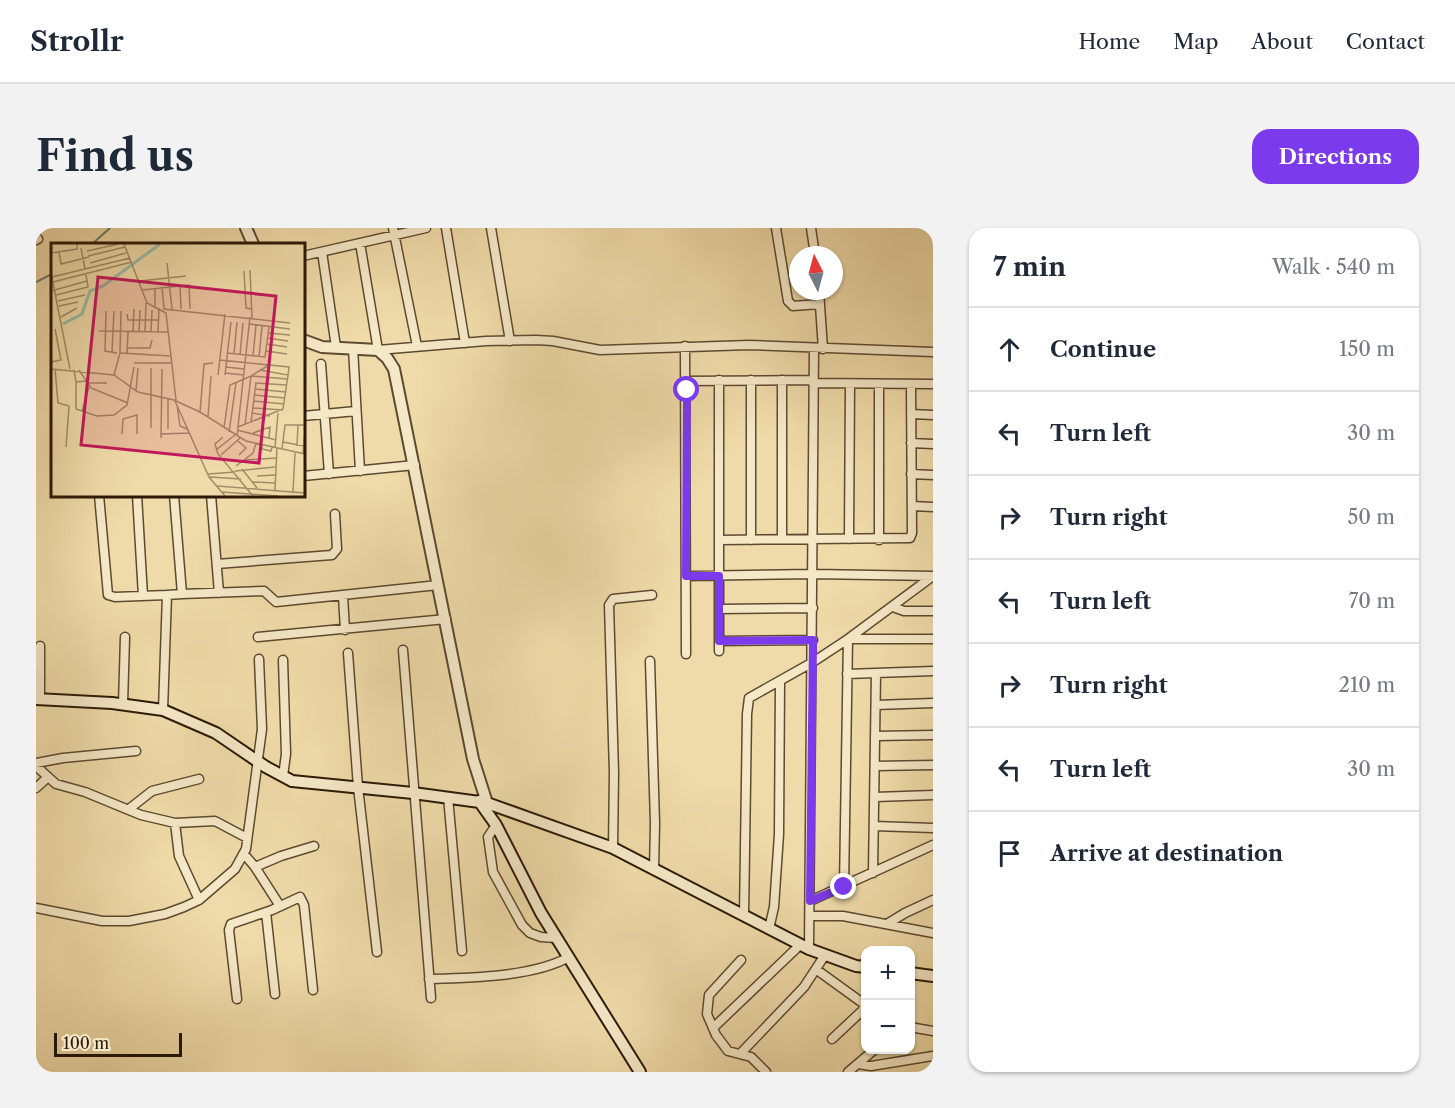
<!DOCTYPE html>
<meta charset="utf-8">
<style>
:root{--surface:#fff;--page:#f2f2f3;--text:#1f2937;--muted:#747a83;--line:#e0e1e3;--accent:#7c3aed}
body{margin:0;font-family:"Libre Caslon Text",serif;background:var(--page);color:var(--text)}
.controls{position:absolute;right:18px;bottom:18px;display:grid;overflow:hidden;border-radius:12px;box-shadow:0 2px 4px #0004}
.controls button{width:54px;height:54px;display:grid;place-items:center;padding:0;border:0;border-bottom:2px solid var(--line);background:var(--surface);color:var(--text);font:30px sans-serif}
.compass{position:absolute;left:753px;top:18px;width:54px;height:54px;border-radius:50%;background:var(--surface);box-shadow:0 2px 4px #0004;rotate:354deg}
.scale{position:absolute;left:18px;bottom:15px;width:128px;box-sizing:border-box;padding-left:6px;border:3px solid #2c1907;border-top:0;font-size:16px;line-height:21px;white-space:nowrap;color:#2c1907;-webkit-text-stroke:4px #f5e8c7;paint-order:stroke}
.stop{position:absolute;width:18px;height:18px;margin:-14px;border:4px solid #7c3aed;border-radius:50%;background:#fff}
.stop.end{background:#7c3aed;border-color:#fff;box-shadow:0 2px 6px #0008}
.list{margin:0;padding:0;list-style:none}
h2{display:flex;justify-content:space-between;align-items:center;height:78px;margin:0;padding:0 24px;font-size:26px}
h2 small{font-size:20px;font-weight:400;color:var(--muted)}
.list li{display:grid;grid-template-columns:39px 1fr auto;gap:18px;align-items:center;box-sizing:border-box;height:84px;padding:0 24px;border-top:2px solid var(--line)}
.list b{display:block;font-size:22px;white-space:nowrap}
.list em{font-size:20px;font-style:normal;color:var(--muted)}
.icon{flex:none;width:33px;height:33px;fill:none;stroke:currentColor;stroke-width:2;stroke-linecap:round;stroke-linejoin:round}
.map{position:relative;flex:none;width:897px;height:844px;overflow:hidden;border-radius:18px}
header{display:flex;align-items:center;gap:36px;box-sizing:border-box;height:84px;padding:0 30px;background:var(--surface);border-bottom:2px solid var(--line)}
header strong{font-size:28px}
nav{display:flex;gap:33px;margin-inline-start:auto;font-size:21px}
.intro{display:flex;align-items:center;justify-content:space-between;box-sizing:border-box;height:144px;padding:0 36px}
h1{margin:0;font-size:42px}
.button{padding:15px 27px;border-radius:18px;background:var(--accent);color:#fff;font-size:21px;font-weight:700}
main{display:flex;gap:36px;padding:0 36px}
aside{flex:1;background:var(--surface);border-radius:18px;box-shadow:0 2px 4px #0004}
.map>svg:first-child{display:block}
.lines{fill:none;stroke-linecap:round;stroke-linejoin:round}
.stream{stroke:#6e7a69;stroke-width:2}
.minor-casing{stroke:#5d4a30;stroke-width:11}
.tertiary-casing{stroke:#5d4a30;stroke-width:14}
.secondary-casing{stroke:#2c1907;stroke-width:14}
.minor{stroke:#f5e8c7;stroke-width:8}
.tertiary{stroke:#f5e8c7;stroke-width:10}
.secondary{stroke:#f5e8c7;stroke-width:10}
.route{stroke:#7c3aed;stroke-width:8}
.inset-river{fill:none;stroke:#9abbab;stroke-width:3}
.inset-road{fill:none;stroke:#a18d68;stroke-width:1.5}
.view{fill:#c2185b;fill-opacity:0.15;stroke:#c2185b;stroke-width:3}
.inset-edge{fill:none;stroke:#2c1907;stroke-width:3}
</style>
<header>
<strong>Strollr</strong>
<nav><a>Home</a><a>Map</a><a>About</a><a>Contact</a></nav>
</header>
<div class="intro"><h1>Find us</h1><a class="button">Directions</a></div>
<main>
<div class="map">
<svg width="897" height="844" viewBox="0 0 897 844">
<rect width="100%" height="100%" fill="#efdba9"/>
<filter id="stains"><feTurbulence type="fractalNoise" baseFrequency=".00333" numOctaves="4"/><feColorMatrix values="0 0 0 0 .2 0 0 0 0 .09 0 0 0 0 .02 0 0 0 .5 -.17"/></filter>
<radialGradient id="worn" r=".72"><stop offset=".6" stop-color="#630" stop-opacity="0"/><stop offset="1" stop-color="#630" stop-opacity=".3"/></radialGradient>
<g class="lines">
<!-- stream -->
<path class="stream" d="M 56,16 L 74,0
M 0,54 L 16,46"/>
<defs>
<path id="minor" d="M 357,0 L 381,118
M 410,0 L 429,115
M 455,0 L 474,113
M 740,0 L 752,73 L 757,78 L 784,76
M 775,0 L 779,27
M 0,12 L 2,11
M 324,15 L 342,122 L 450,113 L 500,112 L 517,113 L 564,122 L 713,117 L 897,124
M 286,24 L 300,119
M 267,28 L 390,0
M 783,63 L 787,121
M 649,118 L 650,426
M 317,120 L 324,243
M 285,136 L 293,246
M 715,152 L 715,312
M 746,152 L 746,311
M 650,153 L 777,152
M 777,155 L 897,156
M 875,186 L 897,187
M 267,188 L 320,183
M 875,215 L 897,216
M 875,246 L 897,247
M 267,248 L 379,237
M 63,267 L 72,367 L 79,369 L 131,367
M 101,267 L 107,368
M 175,267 L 183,365
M 876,278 L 897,279
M 813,311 L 814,156
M 683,312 L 874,310 L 876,305 L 875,156
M 843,312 L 843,156
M 181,336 L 296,327 L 301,321 L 299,286
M 650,348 L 777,346 L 897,348
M 146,366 L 228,363 L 240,374 L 402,357
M 307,368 L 309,402
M 857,379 L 868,383 L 897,383
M 683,381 L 777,380
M 222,409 L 410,391
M 683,413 L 777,412
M 4,418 L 4,471
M 367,422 L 395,770
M 683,423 L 683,152
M 312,425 L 322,559 L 341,724
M 614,433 L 619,595 L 618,642
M 811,446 L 897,443
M 87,476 L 89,409
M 840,477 L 897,475
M 127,482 L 131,367 L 146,366 L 138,267
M 840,508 L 897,507
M 0,535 L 27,530 L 100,523
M 0,538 L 20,556 L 49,564 L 105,587 L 139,595 L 179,593 L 211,610
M 840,538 L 897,537
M 247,548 L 250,526 L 247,432
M 0,560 L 11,550
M 412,569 L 426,723
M 839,569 L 897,567
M 93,581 L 116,563 L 163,551
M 139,595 L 143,628 L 163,672
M 460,597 L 452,609 L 457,644 L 486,697 L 494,705 L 505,709 L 520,710
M 838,598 L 897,600
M 577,620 L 578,545 L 573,377 L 577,371 L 616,367
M 208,626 L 219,639 L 244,678
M 219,639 L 245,628 L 278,618
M 837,645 L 840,445
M 808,659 L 812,411 L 897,348
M 774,673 L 897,617
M 0,680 L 66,693 L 93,693 L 129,686 L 148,679 L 163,672 L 199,641 L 210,621 L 226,501 L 223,431
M 230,684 L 239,766
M 708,688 L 711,486 L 713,470 L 777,434 L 812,411 L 897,411
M 774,688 L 807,688 L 897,705
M 851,696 L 869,685 L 897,672
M 733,701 L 738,679 L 743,606 L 744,453
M 773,721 L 778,120
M 705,732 L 673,767 L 671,786 L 680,807 L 692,823 L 715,829 L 730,844
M 781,742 L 828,776 L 827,782 L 796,811
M 393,751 C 434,750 497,749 533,729
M 201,771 L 193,702 L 195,696 L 236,682 L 264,669 L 268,677 L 277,762
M 874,799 L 897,803
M 677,800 L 764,717
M 704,826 L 768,759 L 789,727
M 822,836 L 835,838 L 897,828
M 812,844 L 838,822"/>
<path id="tertiary" d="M 210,0 L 217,16
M 267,112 L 286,119 L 342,122 L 351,130 L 358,141 L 437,531 L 451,575"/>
<path id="secondary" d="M 0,471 L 76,475 L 127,482 L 180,505 L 230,539 L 256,553 L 377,565 L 451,575 L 577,620 L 773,721 L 820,738 L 830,739
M 443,573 L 460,597 L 505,685 L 604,844
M 874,745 L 897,748"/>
</defs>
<!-- minor casing -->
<use href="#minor" class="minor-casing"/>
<!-- tertiary casing -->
<use href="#tertiary" class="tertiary-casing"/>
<!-- secondary casing -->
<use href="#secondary" class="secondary-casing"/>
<!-- minor -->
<use href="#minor" class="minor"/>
<!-- tertiary -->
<use href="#tertiary" class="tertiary"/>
<!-- secondary -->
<use href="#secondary" class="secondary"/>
</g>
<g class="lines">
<!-- route -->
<path class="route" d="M 651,162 L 650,348 L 683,348 L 683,413 L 777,412 L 774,673 L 808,659"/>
</g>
<!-- overview -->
<g transform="translate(15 15)">
<rect width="254" height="254" fill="#efdba9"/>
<path class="inset-river" d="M 12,81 L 31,71 L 39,48 L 52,43 L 109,1"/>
<path class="inset-road" d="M 73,1 L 96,60 L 115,70 L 125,157M 30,5 L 34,26M 36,8 L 67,1M 8,9 L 10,21 L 38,14M 0,10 L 26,6 L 26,1M 37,13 L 74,4M 39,20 L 75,10M 116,20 L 121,66M 199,27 L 201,75M 193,28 L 195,65 L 201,66M 0,30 L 19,126M 1,34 L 79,15M 89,38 L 135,33M 2,39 L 81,19M 129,42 L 130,66M 111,44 L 113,66 L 239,80M 104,45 L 104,64M 91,47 L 138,42 L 139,66M 0,48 L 36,38M 5,52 L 37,44 L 35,32M 7,58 L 34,52M 8,63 L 27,59M 55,68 L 54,108 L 66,110M 76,71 L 77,77 L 107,77M 10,74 L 26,65M 198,81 L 239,86M 48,88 L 118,89M 82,89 L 83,66M 88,89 L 89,67M 94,89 L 95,60M 100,89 L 101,67M 107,89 L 108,65M 217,90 L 239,92M 216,95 L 237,98M 216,101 L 236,104M 76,105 L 99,105 L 101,97M 215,108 L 236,111M 61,109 L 63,68M 69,110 L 120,113M 76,110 L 77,89M 176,110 L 214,114 L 218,84M 183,111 L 186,79M 189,112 L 192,80M 202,113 L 205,82M 208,114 L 211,83M 169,117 L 238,124 L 237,132M 0,119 L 10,117 L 4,86M 83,120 L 121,120M 175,124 L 193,126M 0,126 L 63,132 L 87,149 L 123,157 L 149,169 L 195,198 L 254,211M 4,126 L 7,160 L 18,163 L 15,204M 23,127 L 25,139 L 35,138M 28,127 L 40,145 L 77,160M 174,130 L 193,132M 63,132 L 69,110 L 70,68M 167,132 L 174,71M 174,132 L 180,79M 25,139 L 25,166 L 46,173 L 63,172 L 76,162 L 83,124M 36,140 L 56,140M 204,140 L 236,142M 204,146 L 235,149M 85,147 L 87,125M 203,152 L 234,155M 124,158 L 158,234 L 174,253M 203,158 L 233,161M 126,162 L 129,183 L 136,186M 202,165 L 232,167M 31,168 L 38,144M 149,169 L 153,121 L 162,120M 201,170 L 219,173M 157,174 L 160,133M 200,179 L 205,140M 194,182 L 200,133 L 218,122M 187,184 L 232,166 L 237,132 L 209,127M 100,185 L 100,125M 173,185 L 179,142 L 200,133 L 237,136M 117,186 L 117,156M 186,187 L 225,197M 178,189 L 185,140M 202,190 L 219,184 L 218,195M 71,191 L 72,176 L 86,172 L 86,191M 110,191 L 138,190M 186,193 L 199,74M 172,194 L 164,201 L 167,211 L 202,253M 110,195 L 111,126M 187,198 L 195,205 L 188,212M 232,199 L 253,203M 211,201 L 211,206 L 220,208 L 221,204M 246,203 L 247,182M 224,205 L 227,170M 231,206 L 234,182 L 254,182M 165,207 L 184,192M 252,211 L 254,189M 170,212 L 189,195M 194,217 L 225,215M 185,223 L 202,210 L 205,200M 191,226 L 206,245M 184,228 L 224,224M 157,231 L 184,229M 206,233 L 224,232M 159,234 L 190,236M 202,239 L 224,240M 166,243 L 254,250M 224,247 L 226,205M 171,249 L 227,253M 242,249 L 244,210"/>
<path class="view" d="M 47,34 L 225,53 L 208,220 L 30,202 Z"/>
<rect width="254" height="254" class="inset-edge"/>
</g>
<rect width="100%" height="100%" filter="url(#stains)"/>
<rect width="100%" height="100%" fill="url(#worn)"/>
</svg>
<div class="controls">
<button>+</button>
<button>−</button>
</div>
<svg class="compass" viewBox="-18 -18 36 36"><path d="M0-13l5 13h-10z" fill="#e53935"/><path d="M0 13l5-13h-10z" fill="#747a83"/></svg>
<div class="scale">100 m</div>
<div class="stop" style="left:651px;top:162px"></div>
<div class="stop end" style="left:808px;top:659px"></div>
</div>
<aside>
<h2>7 min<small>Walk · 540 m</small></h2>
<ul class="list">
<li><svg class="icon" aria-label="ahead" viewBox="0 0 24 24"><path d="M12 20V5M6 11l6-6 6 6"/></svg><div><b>Continue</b></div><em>150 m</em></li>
<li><svg class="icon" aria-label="left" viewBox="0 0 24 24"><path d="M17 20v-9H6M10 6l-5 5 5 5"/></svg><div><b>Turn left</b></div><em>30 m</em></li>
<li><svg class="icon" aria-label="right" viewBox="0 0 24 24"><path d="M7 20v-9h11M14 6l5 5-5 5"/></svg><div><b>Turn right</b></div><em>50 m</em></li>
<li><svg class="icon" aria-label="left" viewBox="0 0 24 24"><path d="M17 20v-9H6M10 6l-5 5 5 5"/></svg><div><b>Turn left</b></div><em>70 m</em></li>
<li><svg class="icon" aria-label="right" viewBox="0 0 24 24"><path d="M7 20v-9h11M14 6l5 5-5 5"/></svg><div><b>Turn right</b></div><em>210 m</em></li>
<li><svg class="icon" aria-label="left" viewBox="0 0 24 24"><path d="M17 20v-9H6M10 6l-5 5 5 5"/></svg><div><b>Turn left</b></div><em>30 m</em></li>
<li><svg class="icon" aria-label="arrive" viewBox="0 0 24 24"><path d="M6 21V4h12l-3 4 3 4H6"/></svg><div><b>Arrive at destination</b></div></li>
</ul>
</aside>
</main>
